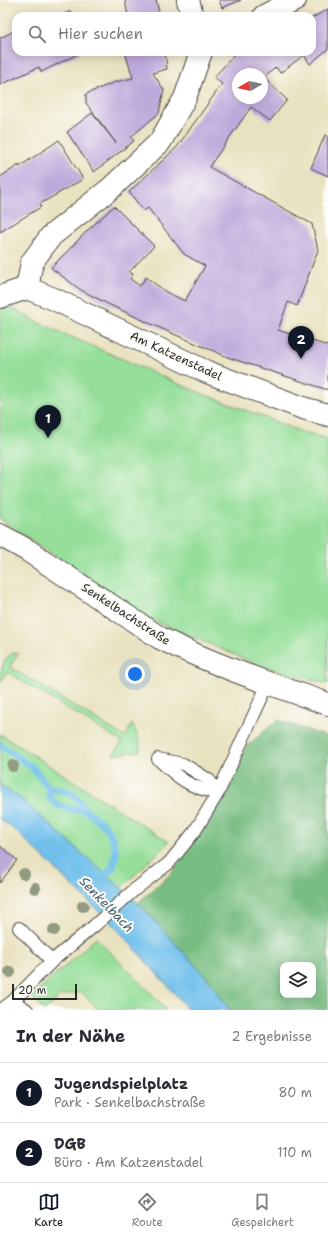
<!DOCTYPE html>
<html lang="de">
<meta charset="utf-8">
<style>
:root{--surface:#fff;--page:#f7f7f7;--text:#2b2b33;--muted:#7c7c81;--line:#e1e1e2;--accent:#111827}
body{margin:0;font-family:"Shantell Sans",sans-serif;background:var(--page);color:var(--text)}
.controls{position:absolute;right:12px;bottom:12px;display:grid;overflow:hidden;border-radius:8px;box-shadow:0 2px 10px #0003}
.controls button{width:36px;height:36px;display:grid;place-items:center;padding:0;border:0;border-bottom:1px solid var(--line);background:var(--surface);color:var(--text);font:20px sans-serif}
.compass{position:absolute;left:232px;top:68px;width:36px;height:36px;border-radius:50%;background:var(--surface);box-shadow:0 2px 10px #0003;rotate:261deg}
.scale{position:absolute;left:12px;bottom:10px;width:65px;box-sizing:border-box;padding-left:4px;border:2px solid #2b2b2b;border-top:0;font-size:11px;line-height:14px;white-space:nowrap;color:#2b2b2b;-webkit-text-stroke:3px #fdfcf7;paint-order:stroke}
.you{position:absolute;left:135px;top:674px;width:14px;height:14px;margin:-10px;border:3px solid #fff;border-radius:50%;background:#1a73e8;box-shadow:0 0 0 6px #1a73e833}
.badge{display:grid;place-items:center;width:26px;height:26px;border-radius:50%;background:var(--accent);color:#fff;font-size:13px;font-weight:700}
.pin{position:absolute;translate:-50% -33px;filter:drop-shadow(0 1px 2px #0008)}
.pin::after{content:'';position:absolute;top:21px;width:14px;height:12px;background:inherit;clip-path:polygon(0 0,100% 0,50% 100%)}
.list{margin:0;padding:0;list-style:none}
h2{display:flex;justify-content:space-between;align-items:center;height:52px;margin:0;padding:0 16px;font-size:17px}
h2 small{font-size:13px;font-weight:400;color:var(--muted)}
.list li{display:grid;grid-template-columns:26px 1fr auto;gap:12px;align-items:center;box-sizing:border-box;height:60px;padding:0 16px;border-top:1px solid var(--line)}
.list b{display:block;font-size:15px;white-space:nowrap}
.list p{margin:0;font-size:13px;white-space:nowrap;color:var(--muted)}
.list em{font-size:13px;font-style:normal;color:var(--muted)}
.icon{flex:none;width:22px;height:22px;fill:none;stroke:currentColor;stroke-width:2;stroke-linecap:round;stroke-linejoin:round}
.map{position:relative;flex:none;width:328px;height:1010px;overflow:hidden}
.search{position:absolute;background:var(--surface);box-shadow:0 2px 10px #0003;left:12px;right:12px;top:12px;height:44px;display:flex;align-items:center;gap:10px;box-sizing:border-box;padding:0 14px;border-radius:12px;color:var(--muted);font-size:15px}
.sheet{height:172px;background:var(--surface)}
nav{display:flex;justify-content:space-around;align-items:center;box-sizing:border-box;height:56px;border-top:1px solid var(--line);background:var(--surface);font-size:11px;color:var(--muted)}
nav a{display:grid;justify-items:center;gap:2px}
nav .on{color:var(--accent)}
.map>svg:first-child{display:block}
.green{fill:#96df9a;stroke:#608562}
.forest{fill:#78be82;stroke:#527456;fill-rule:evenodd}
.water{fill:#70bfeb;stroke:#4e758b}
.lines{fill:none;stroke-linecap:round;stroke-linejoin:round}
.stream{stroke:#70bfeb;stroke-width:7}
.building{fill:#bea9db;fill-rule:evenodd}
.service-casing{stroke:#484641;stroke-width:14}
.minor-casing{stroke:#484641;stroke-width:24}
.tertiary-casing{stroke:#484641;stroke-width:24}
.service{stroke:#fff;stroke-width:12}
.minor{stroke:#fff;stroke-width:22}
.tertiary{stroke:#fff;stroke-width:22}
.tree{fill:#929b80}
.labels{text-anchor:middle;stroke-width:4;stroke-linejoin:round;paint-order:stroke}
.street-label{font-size:12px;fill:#2b2b2b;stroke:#fdfcf7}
.water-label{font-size:13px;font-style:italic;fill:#435f6e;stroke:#fdfcf7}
</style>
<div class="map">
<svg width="328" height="1010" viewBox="0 0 328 1010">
<rect width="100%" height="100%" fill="#fdfcf7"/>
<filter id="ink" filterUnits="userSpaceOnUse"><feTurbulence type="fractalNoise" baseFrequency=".025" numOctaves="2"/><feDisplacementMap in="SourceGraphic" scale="8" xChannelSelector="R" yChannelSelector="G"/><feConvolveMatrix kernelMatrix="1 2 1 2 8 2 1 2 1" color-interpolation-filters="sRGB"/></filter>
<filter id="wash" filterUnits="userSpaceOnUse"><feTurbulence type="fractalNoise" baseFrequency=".012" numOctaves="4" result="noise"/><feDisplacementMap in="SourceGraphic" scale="16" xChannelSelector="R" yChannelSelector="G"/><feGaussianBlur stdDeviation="0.9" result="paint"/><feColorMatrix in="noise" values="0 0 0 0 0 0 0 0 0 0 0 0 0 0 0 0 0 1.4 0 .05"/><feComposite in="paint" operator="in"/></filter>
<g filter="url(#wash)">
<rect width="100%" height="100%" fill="#e9e2c0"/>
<!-- green -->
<path class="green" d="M 0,301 L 37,322 L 193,390 L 297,430 L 328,439 L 328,684 L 261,666 L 148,618 L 0,519 Z
M 13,653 L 18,653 L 10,667 L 125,737 L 132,724 C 136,732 143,743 139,751 L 113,755 L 122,742 L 7,672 L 0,683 C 0,672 3,658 13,653 Z
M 0,734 L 169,842 L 121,888 L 20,798 L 0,785 Z
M 96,938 L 150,992 L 166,1010 L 99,1010 L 82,992 L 60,996 L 46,1010 L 44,1010 L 31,997 Z"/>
<!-- forest -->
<path class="forest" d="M 278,720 L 328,737 L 328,1010 L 230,1010 L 208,979 L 138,903 L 172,873 L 213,814 L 247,746 ZM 283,965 L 313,965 L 313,995 L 283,995 Z"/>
<!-- water -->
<path class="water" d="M 0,785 L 20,798 L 138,903 L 208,979 L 230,1010 L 188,1010 L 183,1003 L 118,930 L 16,831 L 0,819 Z"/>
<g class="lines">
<!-- stream -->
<path class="stream" d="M 0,745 L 33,768 L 49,788 L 49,797 L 57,805 L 73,810 L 84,809 L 104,825 L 112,837 L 116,853 L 113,867 L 100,880
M 49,788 C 67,790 76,792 84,809"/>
</g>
<g id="blocks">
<!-- building -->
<path class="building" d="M 125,0 L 156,0 L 160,16 L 128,16 Z
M 219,0 L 241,0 L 222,8 Z
M 328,9 L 328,49 L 310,64 L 304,55 L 280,73 L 276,67 L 264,78 L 287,100 L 270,121 L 251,107 L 209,167 L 312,224 L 318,250 L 297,306 L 288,302 L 278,330 L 328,346 L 328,390 L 230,358 L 169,332 L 112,306 L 81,290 L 51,268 L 86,232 L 114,206 L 154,246 L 129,272 L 133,274 L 130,279 L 140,286 L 146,277 L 166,292 L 185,301 L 205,266 L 184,254 L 148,208 L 144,211 L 129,192 L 177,147 L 222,84 L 214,77 L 236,53 L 312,52 L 312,18 ZM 238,74 L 262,74 L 262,98 L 238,98 Z
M 71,11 L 73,16 L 59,16 Z
M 16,30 L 16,52 L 82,52 L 41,72 L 39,67 L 0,85 L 0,38 Z
M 125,52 L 165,52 L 167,69 L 153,73 L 164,90 L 159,113 L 131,137 L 134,141 L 94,172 L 67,132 L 92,113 L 116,143 L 86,103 L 86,94 L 115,82 L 133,78 Z
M 325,135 L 328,136 L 328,176 L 311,168 Z
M 59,140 L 83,179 L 40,204 L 41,207 L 0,232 L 0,177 L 19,165 L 19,167 Z
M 0,846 L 17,860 L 0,883 Z"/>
</g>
</g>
<g filter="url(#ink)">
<use href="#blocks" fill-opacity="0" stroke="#484641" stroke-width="1"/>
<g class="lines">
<defs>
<path id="service" d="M 158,759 L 183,764 L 209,780 L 218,793 C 190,788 178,778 158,759 Z
M 19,928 L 52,961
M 13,1001 L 27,1010
M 1,1010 L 13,1001 L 52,961 L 94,926 L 133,891 L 169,863 L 195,831 L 218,793 L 268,684"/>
<path id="minor" d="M 188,0 L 192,16
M 264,16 L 295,0
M 27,288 L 32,262 L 51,236 L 111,188 L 160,142 L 185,98 L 201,52
M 0,535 L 27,550 L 160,638 C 213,665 271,684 328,704"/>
<path id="tertiary" d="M 0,297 L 27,288 L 54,299 L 207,372 L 303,408 L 328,415"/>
</defs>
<!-- service casing -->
<use href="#service" class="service-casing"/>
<!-- minor casing -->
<use href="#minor" class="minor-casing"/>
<!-- tertiary casing -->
<use href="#tertiary" class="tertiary-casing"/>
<!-- service -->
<use href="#service" class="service"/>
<!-- minor -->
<use href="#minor" class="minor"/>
<!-- tertiary -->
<use href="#tertiary" class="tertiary"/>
</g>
<!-- trees -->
<g class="tree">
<circle cx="13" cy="766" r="6"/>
<circle cx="24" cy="874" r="6"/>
<circle cx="35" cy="888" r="6"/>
<circle cx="83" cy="906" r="6"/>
<circle cx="54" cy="930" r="6"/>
<circle cx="10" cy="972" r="6"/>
</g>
</g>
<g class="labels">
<!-- street labels -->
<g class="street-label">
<text transform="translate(176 356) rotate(25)" y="4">Am Katzenstadel</text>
<text transform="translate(126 614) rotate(33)" y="4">Senkelbachstraße</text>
</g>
<!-- water labels -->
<g class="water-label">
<text transform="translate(107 904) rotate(46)" y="5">Senkelbach</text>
</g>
</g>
</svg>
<div class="controls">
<button><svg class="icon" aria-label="layers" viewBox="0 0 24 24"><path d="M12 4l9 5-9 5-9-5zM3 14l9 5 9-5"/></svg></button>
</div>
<svg class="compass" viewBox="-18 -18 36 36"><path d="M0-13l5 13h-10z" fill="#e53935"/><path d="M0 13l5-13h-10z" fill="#7c7c81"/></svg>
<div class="scale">20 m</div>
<div class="you"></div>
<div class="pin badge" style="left:48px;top:438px">1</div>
<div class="pin badge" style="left:301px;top:359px">2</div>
<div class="search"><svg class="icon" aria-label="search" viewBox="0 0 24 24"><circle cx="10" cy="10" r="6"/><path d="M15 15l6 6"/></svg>Hier suchen</div>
</div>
<section class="sheet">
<h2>In der Nähe<small>2 Ergebnisse</small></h2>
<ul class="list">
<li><span class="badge">1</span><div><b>Jugendspielplatz</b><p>Park · Senkelbachstraße</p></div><em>80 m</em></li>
<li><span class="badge">2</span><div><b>DGB</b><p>Büro · Am Katzenstadel</p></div><em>110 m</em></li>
</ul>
</section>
<nav>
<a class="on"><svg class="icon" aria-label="map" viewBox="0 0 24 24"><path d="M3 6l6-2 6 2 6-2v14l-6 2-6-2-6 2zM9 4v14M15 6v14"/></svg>Karte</a>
<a><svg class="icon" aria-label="directions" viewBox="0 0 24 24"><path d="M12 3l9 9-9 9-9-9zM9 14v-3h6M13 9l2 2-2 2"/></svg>Route</a>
<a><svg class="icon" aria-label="saved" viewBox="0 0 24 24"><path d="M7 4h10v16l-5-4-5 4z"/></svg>Gespeichert</a>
</nav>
